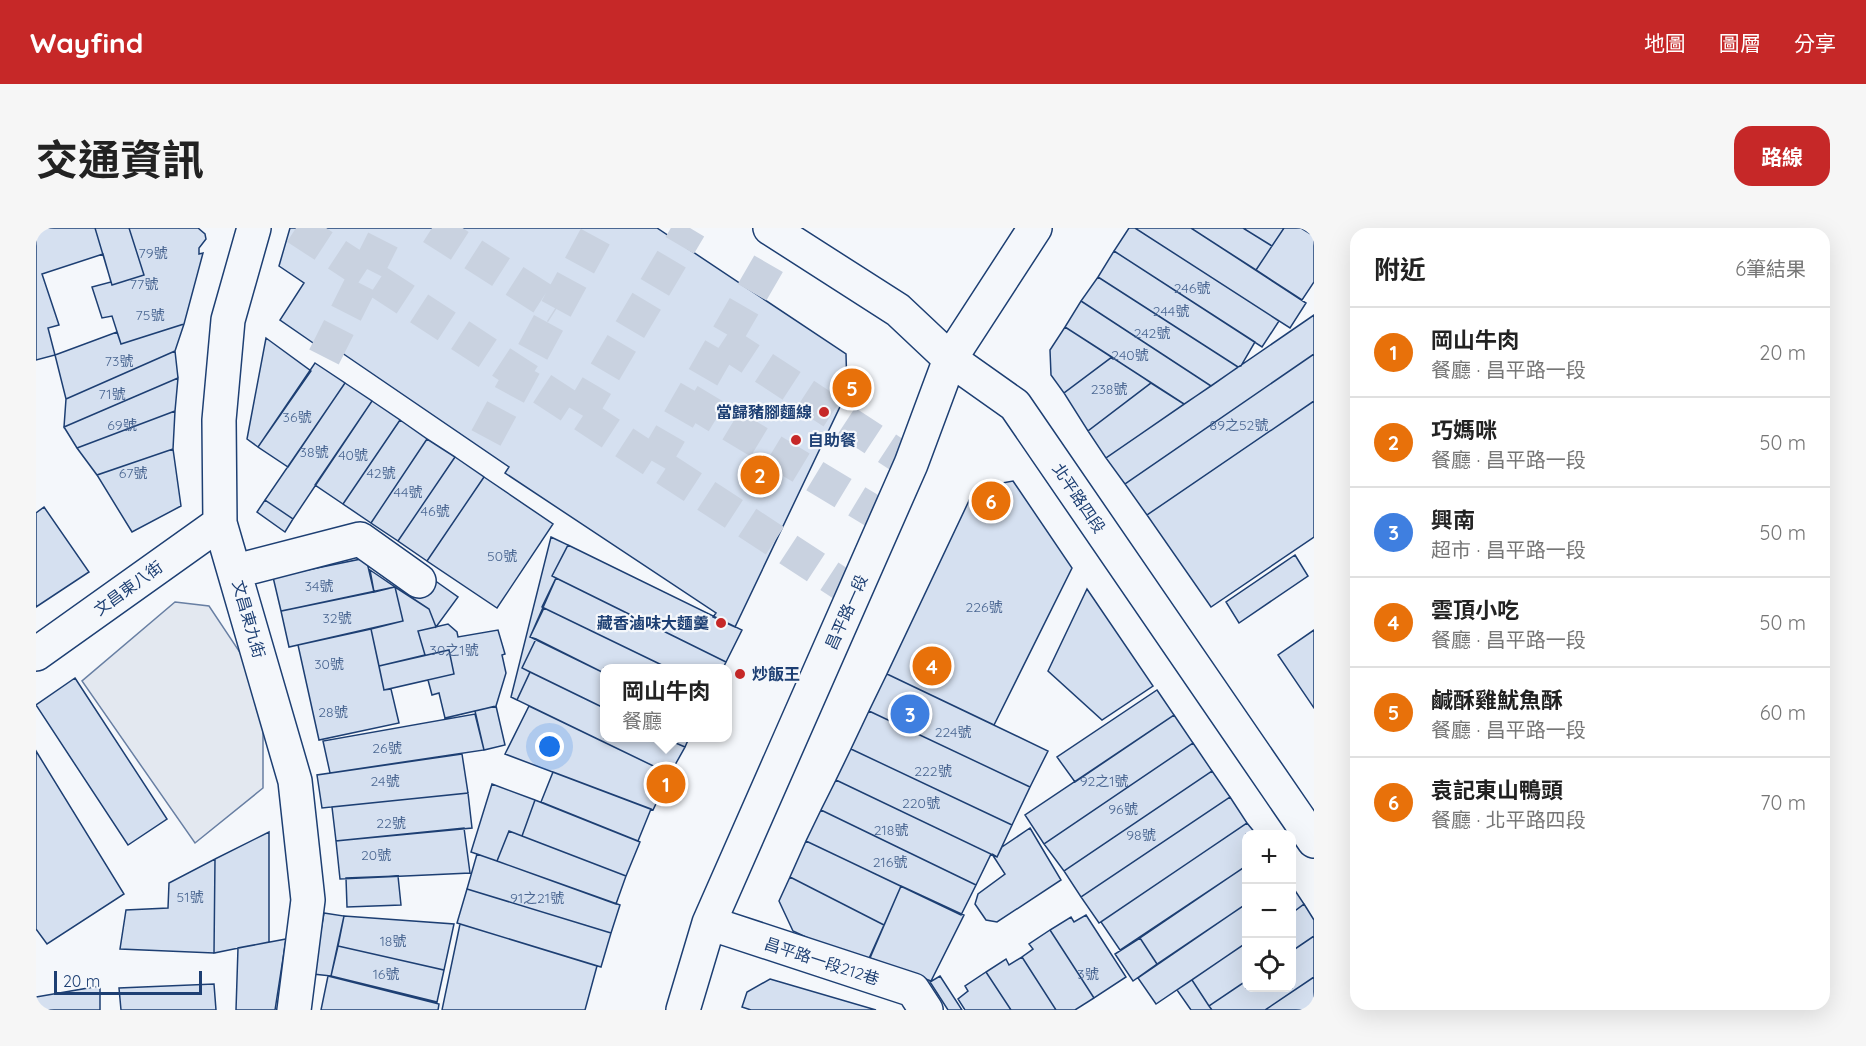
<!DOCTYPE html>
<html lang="zh-TW">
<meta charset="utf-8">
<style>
:root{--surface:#fff;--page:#f6f6f6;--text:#222;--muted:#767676;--line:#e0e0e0;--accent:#c62828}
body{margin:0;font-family:Quicksand,"Noto Sans TC",sans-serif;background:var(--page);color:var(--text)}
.controls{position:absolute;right:18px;bottom:18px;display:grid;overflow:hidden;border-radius:12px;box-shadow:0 6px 24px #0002}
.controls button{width:54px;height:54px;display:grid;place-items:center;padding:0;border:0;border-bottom:2px solid var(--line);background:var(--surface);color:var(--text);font:30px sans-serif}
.scale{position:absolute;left:18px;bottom:15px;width:148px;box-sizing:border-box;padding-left:6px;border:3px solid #1d3f73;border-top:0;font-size:16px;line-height:21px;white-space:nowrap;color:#1d3f73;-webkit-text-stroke:4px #f4f7fb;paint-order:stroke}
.you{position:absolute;left:514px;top:519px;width:21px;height:21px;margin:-15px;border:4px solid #fff;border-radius:50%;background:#1a73e8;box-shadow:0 0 0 9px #1a73e833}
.badge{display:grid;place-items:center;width:39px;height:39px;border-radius:50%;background:var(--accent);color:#fff;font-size:20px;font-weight:700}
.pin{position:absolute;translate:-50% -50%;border:3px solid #fff;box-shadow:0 2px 6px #0006}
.popup{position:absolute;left:564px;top:436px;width:132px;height:78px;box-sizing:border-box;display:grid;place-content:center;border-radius:12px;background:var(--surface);filter:drop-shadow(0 2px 4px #0005);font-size:20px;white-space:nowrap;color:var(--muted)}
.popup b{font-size:22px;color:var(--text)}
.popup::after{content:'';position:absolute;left:50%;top:100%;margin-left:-12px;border:12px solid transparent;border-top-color:var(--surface)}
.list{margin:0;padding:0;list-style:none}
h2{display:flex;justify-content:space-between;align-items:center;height:78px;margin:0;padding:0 24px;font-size:26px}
h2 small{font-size:20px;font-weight:400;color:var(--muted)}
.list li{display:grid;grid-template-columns:39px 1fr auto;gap:18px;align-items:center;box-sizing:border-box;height:90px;padding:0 24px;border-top:2px solid var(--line)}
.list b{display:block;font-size:22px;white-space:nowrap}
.list p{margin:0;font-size:20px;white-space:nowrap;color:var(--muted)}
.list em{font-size:20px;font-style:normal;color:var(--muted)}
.icon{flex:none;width:33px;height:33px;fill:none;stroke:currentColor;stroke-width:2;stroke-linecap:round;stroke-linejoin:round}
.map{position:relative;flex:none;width:1278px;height:782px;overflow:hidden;border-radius:18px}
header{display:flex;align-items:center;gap:36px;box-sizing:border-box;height:84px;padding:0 30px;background:var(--accent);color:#fff}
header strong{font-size:28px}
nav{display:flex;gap:33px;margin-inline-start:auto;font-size:21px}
.intro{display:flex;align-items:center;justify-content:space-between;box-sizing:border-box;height:144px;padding:0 36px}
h1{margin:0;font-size:42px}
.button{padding:15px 27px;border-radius:18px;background:var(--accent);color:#fff;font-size:21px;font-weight:700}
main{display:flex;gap:36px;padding:0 36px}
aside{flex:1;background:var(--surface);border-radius:18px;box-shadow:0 6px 24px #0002}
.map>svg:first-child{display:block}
.parking{fill:#e3e8f0;stroke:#687fa3;stroke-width:1.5}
.building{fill:#d5e0f0;stroke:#1d3f73;stroke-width:1.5}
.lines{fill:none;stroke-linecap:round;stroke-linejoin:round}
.minor-tunnel{stroke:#c9d2e0;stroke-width:33;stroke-dasharray:33 16;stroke-linecap:butt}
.minor-casing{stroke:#1d3f73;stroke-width:36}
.minor{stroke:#f4f7fb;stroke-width:33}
.poi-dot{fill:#c62828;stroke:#f4f7fb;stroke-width:2}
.labels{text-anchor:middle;stroke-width:4.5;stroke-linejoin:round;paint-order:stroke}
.number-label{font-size:14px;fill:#4b6792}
.poi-label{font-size:16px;font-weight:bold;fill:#1d3f73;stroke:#f4f7fb;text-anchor:end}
.street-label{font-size:16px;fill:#1d3f73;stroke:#f4f7fb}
</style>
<header>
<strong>Wayfind</strong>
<nav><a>地圖</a><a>圖層</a><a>分享</a></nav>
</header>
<div class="intro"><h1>交通資訊</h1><a class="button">路線</a></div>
<main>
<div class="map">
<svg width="1278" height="782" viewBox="0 0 1278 782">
<rect width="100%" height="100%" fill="#f4f7fb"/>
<!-- parking -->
<path class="parking" d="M 139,374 L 173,378 L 227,459 L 227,560 L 159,615 L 46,453 Z"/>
<!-- building -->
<path class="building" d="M 0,0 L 162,0 L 169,6 L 170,11 L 163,20 L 163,26 L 167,25 L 148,96 L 85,116 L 76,88 L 66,90 L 56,59 L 75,54 L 67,26 L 6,46 L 23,97 L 12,100 L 19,127 L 0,132 Z
M 59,0 L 93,0 L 108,47 L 76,57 Z
M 254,0 L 621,0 L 810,126 L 811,164 L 699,399 L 677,389 L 680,385 L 469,245 L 473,239 L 287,112 L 283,119 L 244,92 L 268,55 L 243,38 Z
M 1093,0 L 1099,0 L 1243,93 L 1226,119 L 1078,23 Z
M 1099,0 L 1155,0 L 1270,75 L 1254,100 Z
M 1155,0 L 1207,0 L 1236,18 L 1220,42 Z
M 1207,0 L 1248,0 L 1236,18 Z
M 1248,0 L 1265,0 L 1278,8 L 1278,54 L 1266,72 L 1220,42 Z
M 1078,23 L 1219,114 L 1205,138 L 1202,139 L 1062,49 Z
M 1062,49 L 1202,139 L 1175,158 L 1045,73 Z
M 1045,73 L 1175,158 L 1148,176 L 1029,99 Z
M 1278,87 L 1278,126 L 1089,256 L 1070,230 Z
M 148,96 L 139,123 L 30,171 L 19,127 L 81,104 L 85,116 Z
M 1029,99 L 1076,129 L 1028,165 L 1015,147 L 1014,122 Z
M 230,110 L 275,143 L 222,219 L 211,211 Z
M 139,123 L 142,150 L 28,199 L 30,171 Z
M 1278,126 L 1278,173 L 1111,287 L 1089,256 Z
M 1076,129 L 1115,155 L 1052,203 L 1028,165 Z
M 279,135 L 309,155 L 252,239 L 222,219 Z
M 142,150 L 139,183 L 41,220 L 28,199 Z
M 309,155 L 336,173 L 257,291 L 229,272 Z
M 1115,155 L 1148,176 L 1070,230 L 1052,203 Z
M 336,173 L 364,192 L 307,276 L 279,257 Z
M 1278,173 L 1278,309 L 1175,379 L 1111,287 Z
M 139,183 L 137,221 L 61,247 L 41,220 Z
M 364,192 L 391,211 L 335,295 L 307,276 Z
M 391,211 L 419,229 L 362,313 L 335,295 Z
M 137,221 L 145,278 L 96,304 L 61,247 Z
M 419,229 L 448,249 L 391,333 L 362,313 Z
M 448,249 L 517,296 L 461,380 L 391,333 Z
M 977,253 L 1036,340 L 958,497 L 851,446 L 939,260 Z
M 229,272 L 257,291 L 249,304 L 221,284 Z
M 8,279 L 53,344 L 0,379 L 0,285 Z
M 515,309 L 532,317 L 516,348 L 520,350 L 494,409 L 500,411 L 486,440 L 494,444 L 481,472 L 475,469 Z
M 532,317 L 706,402 L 690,434 L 516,348 Z
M 1259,327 L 1272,348 L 1203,395 L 1190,374 Z
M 330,330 L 338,364 L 245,383 L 237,349 Z
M 334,342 L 359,359 L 338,364 Z
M 391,347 L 422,369 L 400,399 L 393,381 L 375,369 Z
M 520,350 L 690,434 L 687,440 L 632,440 L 508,380 L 506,379 Z
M 359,359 L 367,393 L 253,419 L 245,383 Z
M 359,359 L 393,381 L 400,399 L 382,403 L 389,427 L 343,438 L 335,401 L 367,393 Z
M 1051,361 L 1117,458 L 1066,492 L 1012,443 Z
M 508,380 L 632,440 L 568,440 L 568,445 L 494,409 Z
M 412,396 L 421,404 L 422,409 L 462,402 L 469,426 L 466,427 L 470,445 L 460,478 L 409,490 L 403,465 L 396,467 L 392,452 L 348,462 L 343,438 L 389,427 L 382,403 Z
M 335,401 L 348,462 L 355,461 L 363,495 L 283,512 L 262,417 Z
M 1278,402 L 1278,480 L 1242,427 Z
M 500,411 L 568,445 L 568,480 L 486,440 Z
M 413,422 L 418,446 L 348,462 L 343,438 Z
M 494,444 L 568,480 L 568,510 L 628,510 L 649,519 L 634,546 L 481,472 Z
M 851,446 L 1012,523 L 994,559 L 833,483 Z
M 39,450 L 131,591 L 92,617 L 0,477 Z
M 1121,462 L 1138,487 L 1039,554 L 1021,529 Z
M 460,478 L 469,517 L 448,522 L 439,483 Z
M 493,478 L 634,546 L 617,582 L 469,526 Z
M 833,483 L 994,559 L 976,597 L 815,521 Z
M 439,486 L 448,522 L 294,545 L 287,513 Z
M 1138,487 L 1157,515 L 1008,616 L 989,587 Z
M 628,510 L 653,510 L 649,519 Z
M 1157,515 L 1176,543 L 1028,643 L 1008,616 Z
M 815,521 L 976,597 L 961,629 L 800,552 Z
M 0,523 L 88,666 L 11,716 L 0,701 Z
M 426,526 L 432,565 L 286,580 L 281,547 Z
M 1176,543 L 1194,569 L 1045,669 L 1028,643 Z
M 517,544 L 615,581 L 602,613 L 505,574 Z
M 800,552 L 955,626 L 940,657 L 785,582 Z
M 456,556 L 499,572 L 486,608 L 473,603 L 461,633 L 435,624 Z
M 432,565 L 436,600 L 300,613 L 296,579 Z
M 1194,569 L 1211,595 L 1063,695 L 1045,669 Z
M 499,572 L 604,614 L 590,648 L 486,608 Z
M 785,582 L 940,657 L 925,687 L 770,613 Z
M 1211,595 L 1220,606 L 1210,606 L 1210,638 L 1084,722 L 1065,694 Z
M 428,600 L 434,645 L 304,651 L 300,613 Z
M 994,600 L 1025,652 L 961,694 L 950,692 L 939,676 L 942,666 L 969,646 L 956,626 L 961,629 L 966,619 Z
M 473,603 L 590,648 L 580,676 L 461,633 Z
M 233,604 L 233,714 L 178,725 L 179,631 Z
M 770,613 L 865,658 L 848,697 L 754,649 Z
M 441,626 L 584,677 L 575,705 L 431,661 Z
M 179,631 L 178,725 L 84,721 L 90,682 L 132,680 L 133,655 Z
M 1210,638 L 1210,676 L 1121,736 L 1104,710 Z
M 362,648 L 365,677 L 311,679 L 310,650 Z
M 754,649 L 848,697 L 830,737 L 757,703 L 743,673 Z
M 865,658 L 928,687 L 895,753 L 834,730 Z
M 1256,658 L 1268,676 L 1256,685 Z
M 431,661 L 575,705 L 565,739 L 421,695 Z
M 1210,676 L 1210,715 L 1120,776 L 1102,750 Z
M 1268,676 L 1278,692 L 1278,708 L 1256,723 L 1256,685 Z
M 288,685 L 308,688 L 295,748 L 277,746 Z
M 1050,687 L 1090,749 L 1058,770 L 1014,702 L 1035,689 L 1038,694 Z
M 308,688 L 418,696 L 408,742 L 302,718 Z
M 424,696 L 561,738 L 549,782 L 406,782 Z
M 1014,702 L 1058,770 L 1039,782 L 1020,782 L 986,729 L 997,721 L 993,716 Z
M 1278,708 L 1278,749 L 1229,782 L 1176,782 L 1173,778 L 1210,753 L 1210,760 L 1256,760 L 1256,723 Z
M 1104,710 L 1121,736 L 1097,753 L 1079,726 Z
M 250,711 L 239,782 L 200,782 L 202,720 Z
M 1210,715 L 1210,753 L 1173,778 L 1156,752 Z
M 302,718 L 408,742 L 401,774 L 295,748 Z
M 986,729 L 1020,782 L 975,782 L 950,744 L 970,731 L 973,737 Z
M 950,744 L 975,782 L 929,782 L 922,771 L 932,763 L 929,758 Z
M 292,748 L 403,776 L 402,782 L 285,782 Z
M 904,748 L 926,782 L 912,782 L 894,754 Z
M 1278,749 L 1278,782 L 1229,782 Z
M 734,751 L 840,782 L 715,782 L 706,779 L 711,764 Z
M 1156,752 L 1173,778 L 1176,782 L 1155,782 L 1141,762 Z
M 178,756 L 180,782 L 85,782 L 83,760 Z
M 64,758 L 64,782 L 0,782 L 0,769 Z"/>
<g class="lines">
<!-- minor-tunnel -->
<path class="minor-tunnel" d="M 260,0 L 819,365
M 396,0 L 521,80
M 687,113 L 875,236
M 288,129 L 353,0
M 653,172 L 850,291
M 544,186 L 654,0
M 450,210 L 564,0
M 618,234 L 748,9"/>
<defs>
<path id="minor" d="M 218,0 L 192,92 L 183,192 L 184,295 L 259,553 L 272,672 L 258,782
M 734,0 L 862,82 L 914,131 L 979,177 L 1278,613
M 200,343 L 324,311 L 383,353
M 0,426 L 184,295
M 673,695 L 877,762 L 890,782
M 647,782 L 673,695 L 875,236 L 914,131 L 999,0"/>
</defs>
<!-- minor casing -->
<use href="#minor" class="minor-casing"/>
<!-- minor -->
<use href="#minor" class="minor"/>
</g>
<!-- markers -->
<g class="poi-dot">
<circle cx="788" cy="184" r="6"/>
<circle cx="760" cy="212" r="6"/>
<circle cx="685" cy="395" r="6"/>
<circle cx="704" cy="446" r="6"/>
</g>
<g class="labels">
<!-- number labels -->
<g class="number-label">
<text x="117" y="30">79號</text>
<text x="108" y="61">77號</text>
<text x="1156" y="65">246號</text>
<text x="1135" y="88">244號</text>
<text x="114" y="92">75號</text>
<text x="1116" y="110">242號</text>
<text x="1094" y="132">240號</text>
<text x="83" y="138">73號</text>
<text x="1073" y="166">238號</text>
<text x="76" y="171">71號</text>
<text x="261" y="194">36號</text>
<text x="86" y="202">69號</text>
<text x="1203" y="202">89之52號</text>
<text x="278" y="229">38號</text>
<text x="317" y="232">40號</text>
<text x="97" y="250">67號</text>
<text x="345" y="250">42號</text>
<text x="372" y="269">44號</text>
<text x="399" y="288">46號</text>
<text x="466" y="333">50號</text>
<text x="283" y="363">34號</text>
<text x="948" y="384">226號</text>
<text x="301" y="395">32號</text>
<text x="418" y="427">30之1號</text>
<text x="293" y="441">30號</text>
<text x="297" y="489">28號</text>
<text x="917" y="509">224號</text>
<text x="351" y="525">26號</text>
<text x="897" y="548">222號</text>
<text x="349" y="558">24號</text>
<text x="1068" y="558">92之1號</text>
<text x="885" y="580">220號</text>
<text x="1087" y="586">96號</text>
<text x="355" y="600">22號</text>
<text x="855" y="607">218號</text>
<text x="1105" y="612">98號</text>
<text x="340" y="632">20號</text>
<text x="854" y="639">216號</text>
<text x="154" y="674">51號</text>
<text x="501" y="675">91之21號</text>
<text x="357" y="718">18號</text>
<text x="350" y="751">16號</text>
<text x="1052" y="751">3號</text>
</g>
<!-- poi labels -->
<g class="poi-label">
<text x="776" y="190">當歸豬腳麵線</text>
<text x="772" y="218" text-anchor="start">自助餐</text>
<text x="673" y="401">藏香滷味大麵羹</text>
<text x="716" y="452" text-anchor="start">炒飯王</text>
</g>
<!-- street labels -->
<g class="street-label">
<text transform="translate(1043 270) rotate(56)" y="6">北平路四段</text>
<text transform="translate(92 360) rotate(-36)" y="6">文昌東八街</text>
<text transform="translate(810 384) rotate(-66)" y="6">昌平路一段</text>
<text transform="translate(213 391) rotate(74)" y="6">文昌東九街</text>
<text transform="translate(786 733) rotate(18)" y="6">昌平路一段212巷</text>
</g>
</g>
</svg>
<div class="controls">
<button>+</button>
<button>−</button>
<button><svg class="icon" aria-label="locate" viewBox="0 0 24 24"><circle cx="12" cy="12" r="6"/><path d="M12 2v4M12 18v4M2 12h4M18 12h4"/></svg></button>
</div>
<div class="scale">20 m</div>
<div class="you"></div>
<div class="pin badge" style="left:630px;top:556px;background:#e8710a">1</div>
<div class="popup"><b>岡山牛肉</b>餐廳</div>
<div class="pin badge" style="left:724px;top:247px;background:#e8710a">2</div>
<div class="pin badge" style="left:874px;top:486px;background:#3f7fe0">3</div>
<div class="pin badge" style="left:896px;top:438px;background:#e8710a">4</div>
<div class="pin badge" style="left:816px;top:160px;background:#e8710a">5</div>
<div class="pin badge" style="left:955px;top:273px;background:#e8710a">6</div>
</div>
<aside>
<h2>附近<small>6筆結果</small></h2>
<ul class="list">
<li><span class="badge" style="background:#e8710a">1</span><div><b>岡山牛肉</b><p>餐廳 · 昌平路一段</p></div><em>20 m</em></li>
<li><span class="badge" style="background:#e8710a">2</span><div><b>巧媽咪</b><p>餐廳 · 昌平路一段</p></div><em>50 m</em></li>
<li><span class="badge" style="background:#3f7fe0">3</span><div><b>興南</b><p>超市 · 昌平路一段</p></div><em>50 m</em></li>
<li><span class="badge" style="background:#e8710a">4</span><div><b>雲頂小吃</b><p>餐廳 · 昌平路一段</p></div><em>50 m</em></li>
<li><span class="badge" style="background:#e8710a">5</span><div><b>鹹酥雞魷魚酥</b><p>餐廳 · 昌平路一段</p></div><em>60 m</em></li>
<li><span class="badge" style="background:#e8710a">6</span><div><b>袁記東山鴨頭</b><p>餐廳 · 北平路四段</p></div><em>70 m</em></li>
</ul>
</aside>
</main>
